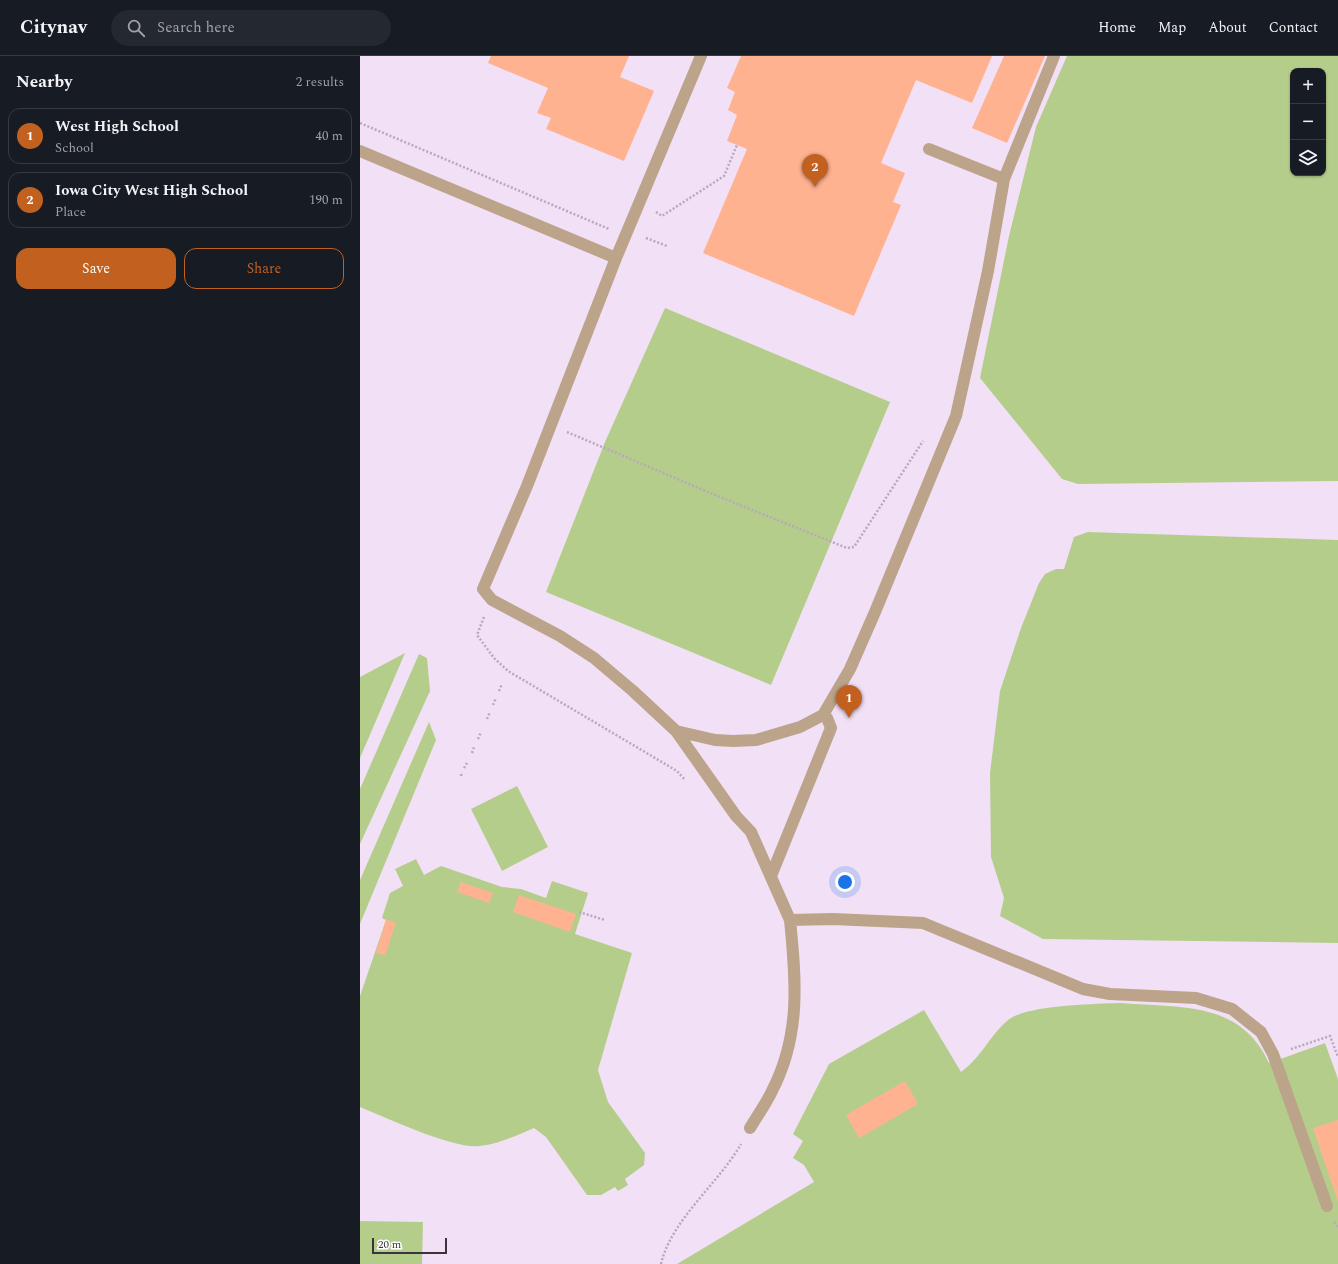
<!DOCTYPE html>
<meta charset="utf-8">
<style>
:root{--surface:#171b24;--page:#242831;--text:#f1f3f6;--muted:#9ea1a6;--line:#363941;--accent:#c2611f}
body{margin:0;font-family:Spectral,serif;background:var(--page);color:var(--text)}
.controls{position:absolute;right:12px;top:12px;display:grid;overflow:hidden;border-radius:8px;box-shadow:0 1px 3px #0004}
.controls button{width:36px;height:36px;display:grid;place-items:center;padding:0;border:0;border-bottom:1px solid var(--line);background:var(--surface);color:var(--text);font:20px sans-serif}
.scale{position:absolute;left:12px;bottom:10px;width:75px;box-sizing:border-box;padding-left:4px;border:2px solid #3b343c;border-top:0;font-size:11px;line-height:14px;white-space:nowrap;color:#3b343c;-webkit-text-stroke:3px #fff;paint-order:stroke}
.you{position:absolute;left:485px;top:826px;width:14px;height:14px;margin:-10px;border:3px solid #fff;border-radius:50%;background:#1a73e8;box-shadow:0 0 0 6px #1a73e833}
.badge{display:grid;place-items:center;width:26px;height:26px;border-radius:50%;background:var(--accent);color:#fff;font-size:13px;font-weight:700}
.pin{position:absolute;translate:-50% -33px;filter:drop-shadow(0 1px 2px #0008)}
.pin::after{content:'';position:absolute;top:21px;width:14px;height:12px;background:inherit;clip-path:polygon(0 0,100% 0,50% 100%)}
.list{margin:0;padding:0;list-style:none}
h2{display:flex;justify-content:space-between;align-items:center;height:52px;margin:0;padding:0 16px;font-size:17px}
h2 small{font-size:13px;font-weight:400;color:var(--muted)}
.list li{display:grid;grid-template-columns:26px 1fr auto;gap:12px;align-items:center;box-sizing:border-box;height:56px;margin:0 8px 8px;padding:0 8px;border:1px solid var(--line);border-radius:12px}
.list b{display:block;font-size:15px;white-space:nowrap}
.list p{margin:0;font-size:13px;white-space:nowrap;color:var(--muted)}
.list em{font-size:13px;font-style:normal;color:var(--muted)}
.actions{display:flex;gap:8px;padding:12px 16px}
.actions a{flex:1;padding:9px 0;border:1px solid var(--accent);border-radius:12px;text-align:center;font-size:14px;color:var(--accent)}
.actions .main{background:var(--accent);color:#fff}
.icon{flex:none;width:22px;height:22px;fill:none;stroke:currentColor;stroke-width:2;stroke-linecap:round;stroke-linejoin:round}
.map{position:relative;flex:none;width:978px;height:1208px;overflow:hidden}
header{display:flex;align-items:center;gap:24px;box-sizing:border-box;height:56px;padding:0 20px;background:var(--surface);border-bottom:1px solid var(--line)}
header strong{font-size:19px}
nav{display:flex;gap:22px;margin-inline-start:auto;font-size:14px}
.search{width:280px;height:36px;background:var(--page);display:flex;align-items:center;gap:10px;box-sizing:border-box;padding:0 14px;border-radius:22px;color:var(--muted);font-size:15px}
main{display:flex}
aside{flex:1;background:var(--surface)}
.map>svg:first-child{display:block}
.green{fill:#b5cd8b;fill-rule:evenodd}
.building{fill:#ffb290}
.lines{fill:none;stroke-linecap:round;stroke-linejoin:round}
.path{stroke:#b7a9bb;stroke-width:2.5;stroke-dasharray:2 2;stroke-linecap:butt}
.lane{stroke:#bca48a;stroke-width:12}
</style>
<header>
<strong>Citynav</strong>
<div class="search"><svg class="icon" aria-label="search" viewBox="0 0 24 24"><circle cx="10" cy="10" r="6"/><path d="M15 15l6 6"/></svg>Search here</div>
<nav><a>Home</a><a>Map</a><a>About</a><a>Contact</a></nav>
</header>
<main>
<aside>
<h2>Nearby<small>2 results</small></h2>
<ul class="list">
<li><span class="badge">1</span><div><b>West High School</b><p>School</p></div><em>40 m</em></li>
<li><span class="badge">2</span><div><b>Iowa City West High School</b><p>Place</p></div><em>190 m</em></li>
</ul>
<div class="actions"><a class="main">Save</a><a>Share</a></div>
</aside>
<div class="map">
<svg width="978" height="1208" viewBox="0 0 978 1208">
<rect width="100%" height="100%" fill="#f2e0f7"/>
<!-- green -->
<path class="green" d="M 707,0 L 978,0 L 978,425 L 718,428 L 702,423 L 620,322 L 649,180 L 676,71 ZM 933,15 L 963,15 L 963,117 L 933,117 Z
M 305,252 L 530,346 L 411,629 L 186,536 L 245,386 Z
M 728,476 L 978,484 L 978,887 L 683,883 L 640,860 L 644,842 L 631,801 L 630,717 L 640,635 L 661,572 L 679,527 L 685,518 L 696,513 L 704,513 L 714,481 Z
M 45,597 L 0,702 L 0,621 Z
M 59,598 L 67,602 L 70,635 L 0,788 L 0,733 Z
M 69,666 L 76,684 L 0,868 L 0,824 Z
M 157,730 L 188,791 L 142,815 L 111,753 Z
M 56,803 L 64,819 L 81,810 L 142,831 L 161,833 L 186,842 L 192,825 L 228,837 L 215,878 L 272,897 L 238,1014 L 248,1046 L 285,1097 L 284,1109 L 265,1123 L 268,1129 L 258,1135 L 255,1131 L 241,1139 L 227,1139 L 186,1081 L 174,1072 C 157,1079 137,1089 119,1090 C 93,1093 27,1062 0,1051 L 0,940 L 26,864 L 22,862 L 30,837 L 43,830 L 35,813 Z
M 760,947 C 819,952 880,944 909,1007 L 965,987 L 978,1023 L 978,1208 L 317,1208 L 454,1126 L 444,1109 L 433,1102 L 443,1085 L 433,1078 L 469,1008 L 564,954 L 601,1016 C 621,1002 630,979 648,964 C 666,949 735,948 760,947 Z
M 0,1165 L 63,1166 L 62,1208 L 0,1208 Z"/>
<!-- building -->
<path class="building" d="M 131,0 L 269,0 L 260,21 L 294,35 L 264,105 L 186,73 L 191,62 L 177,57 L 188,32 L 128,7 Z
M 381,0 L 632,0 L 612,47 L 556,24 L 521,107 L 545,117 L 533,146 L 541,149 L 494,260 L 343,197 L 387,93 L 367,85 L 377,59 L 368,54 L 375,36 L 367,32 Z
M 644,0 L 685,0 L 647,87 L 612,72 Z
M 101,826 L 133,837 L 129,847 L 97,836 Z
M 159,839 L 216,858 L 210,876 L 153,856 Z
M 26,863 L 36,867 L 25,899 L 16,897 Z
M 545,1025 L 558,1048 L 499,1082 L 486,1059 Z
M 978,1064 L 978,1146 L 953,1072 Z"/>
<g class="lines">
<!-- path -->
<path class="path" d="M 0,67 L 249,173
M 296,156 L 302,160 L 364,120 L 377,89
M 286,182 L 307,190
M 207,376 L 355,439 L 487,492 L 494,491 L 563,385
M 124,561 L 117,579 L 134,602 L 148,615 L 317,715 L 325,724
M 139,635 L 142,628
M 133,649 L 136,642
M 127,663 L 130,656
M 118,683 L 121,676
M 112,697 L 114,691
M 104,712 L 107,707
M 101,720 L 102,716
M 219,856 L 245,864
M 931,993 L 970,980 L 978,1001
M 974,1166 L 978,1172
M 301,1208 C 311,1164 359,1127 381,1088"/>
<!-- lane -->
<path class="lane" d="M 341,0 L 256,202 L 167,430 L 123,533 L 132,544 L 200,580 L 234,602 L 273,635 L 316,675 L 376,760 L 391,776 L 430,864 L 473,863 L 563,867 L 723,933 L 750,938 L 836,942 L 872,953 L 901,976 L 913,998 L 967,1150
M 569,93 L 644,123
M 0,95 L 256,202
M 316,675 L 355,684 L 373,685 L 396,684 L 440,671 L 463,659 L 490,613 L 515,556 L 596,360 L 628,215 L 644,123 L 694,0
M 411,820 L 471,672 L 467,662 L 463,659
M 390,1072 C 397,1060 406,1048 412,1035 C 441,979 436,924 430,864"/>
</g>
</svg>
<div class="controls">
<button>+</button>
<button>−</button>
<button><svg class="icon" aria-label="layers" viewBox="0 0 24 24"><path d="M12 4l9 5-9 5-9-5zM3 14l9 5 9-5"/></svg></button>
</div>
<div class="scale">20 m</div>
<div class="you"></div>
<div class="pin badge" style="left:489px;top:662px">1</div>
<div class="pin badge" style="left:455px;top:131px">2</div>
</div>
</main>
